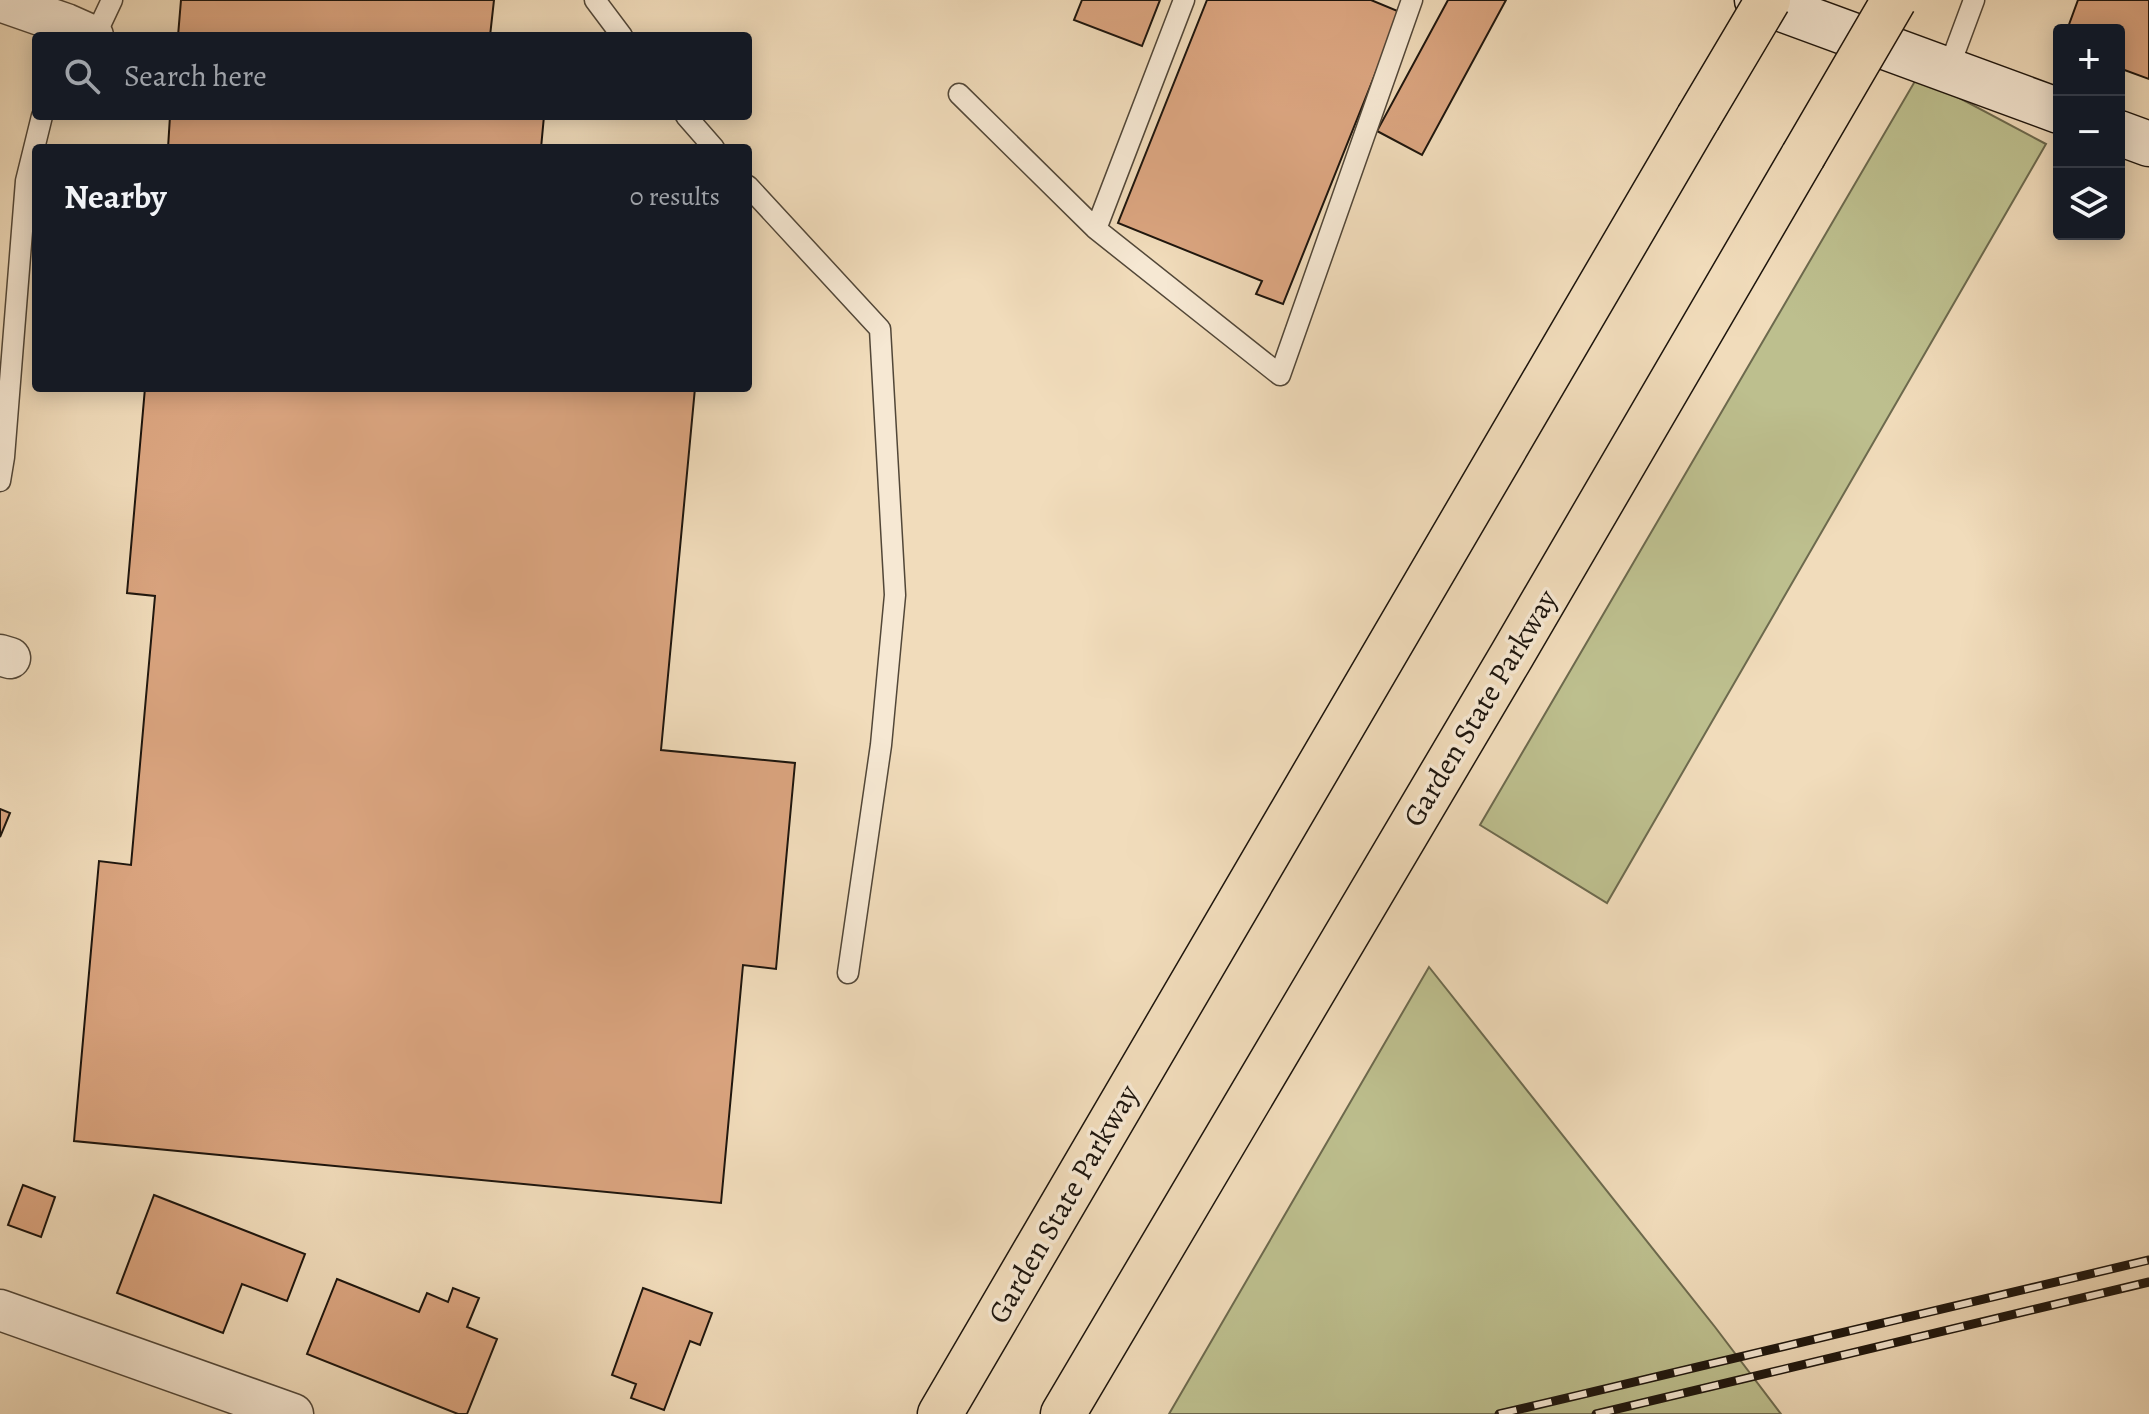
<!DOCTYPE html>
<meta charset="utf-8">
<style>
:root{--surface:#171b24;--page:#242831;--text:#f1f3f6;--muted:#9ea1a6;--line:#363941}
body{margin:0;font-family:Alegreya,serif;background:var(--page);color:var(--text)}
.controls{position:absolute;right:24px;top:24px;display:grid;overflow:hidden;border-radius:8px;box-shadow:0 4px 20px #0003}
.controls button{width:72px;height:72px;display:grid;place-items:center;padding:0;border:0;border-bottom:2px solid var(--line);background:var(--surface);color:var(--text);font:40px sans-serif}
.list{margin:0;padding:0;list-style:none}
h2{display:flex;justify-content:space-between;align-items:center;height:104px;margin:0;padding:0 32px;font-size:34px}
h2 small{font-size:26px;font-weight:400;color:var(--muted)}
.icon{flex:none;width:44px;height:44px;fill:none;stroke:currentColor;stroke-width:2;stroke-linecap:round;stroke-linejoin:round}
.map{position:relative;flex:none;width:2149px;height:1414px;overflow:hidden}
.search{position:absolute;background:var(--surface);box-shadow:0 4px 20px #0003;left:32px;top:32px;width:720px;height:88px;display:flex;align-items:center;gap:20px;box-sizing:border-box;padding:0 28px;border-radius:8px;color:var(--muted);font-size:30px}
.panel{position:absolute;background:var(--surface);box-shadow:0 4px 20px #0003;left:32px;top:144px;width:720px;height:248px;border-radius:8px}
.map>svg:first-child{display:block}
.green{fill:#bdbf8e;stroke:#6d6a4e;stroke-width:2}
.building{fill:#dba580;stroke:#1d150d;stroke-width:2}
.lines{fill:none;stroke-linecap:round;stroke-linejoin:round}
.service-casing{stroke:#524738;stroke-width:23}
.minor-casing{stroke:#524738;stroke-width:43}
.secondary-casing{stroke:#1d150d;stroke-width:47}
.motorway-casing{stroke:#1d150d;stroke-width:47}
.service{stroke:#f6e8d3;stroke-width:20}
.minor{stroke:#f6e8d3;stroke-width:40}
.secondary{stroke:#f6e8d3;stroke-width:44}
.motorway{stroke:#f1dcbb;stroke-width:44}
.rail-casing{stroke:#1d150d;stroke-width:9}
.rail{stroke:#f6e8d3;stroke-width:6;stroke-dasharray:18;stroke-linecap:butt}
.motorway-bridge-casing{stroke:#1d150d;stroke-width:47;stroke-linecap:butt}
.motorway-bridge{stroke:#f1dcbb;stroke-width:44}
.labels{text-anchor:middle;stroke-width:7;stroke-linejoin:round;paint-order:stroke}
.street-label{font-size:30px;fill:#1d150d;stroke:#f6e8d3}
</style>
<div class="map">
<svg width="2149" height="1414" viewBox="0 0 2149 1414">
<rect width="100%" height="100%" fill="#f1dcbb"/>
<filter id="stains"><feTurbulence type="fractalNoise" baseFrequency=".0025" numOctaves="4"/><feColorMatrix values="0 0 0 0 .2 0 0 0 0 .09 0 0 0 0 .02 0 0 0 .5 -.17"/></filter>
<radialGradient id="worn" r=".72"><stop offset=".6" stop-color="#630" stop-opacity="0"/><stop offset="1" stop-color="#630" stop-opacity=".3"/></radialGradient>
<!-- green -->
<path class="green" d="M 1918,76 L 2046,144 L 1607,903 L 1480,825 Z
M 1429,967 L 1715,1327 L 1781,1414 L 1169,1414 Z"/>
<!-- building -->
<path class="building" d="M 181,0 L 494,0 L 490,36 L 178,36 Z
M 1082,0 L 1160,0 L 1142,46 L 1074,20 Z
M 1207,0 L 1371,0 L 1400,12 L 1283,304 L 1256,294 L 1262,281 L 1118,223 Z
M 1448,0 L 1506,0 L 1422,155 L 1377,131 Z
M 2078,0 L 2149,0 L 2149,79 L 2119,68 L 2119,30 L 2067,30 Z
M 170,116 L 544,116 L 541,148 L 168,148 Z
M 145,388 L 695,388 L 661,750 L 795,763 L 776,969 L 743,965 L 721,1203 L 74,1141 L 99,861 L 131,865 L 155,596 L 127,593 Z
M 0,809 L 10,813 L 0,837 Z
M 23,1185 L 55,1197 L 41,1237 L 8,1225 Z
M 154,1195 L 305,1254 L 287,1301 L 242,1284 L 223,1333 L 117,1293 Z
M 337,1279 L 419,1312 L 427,1293 L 448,1302 L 453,1288 L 479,1298 L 467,1327 L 497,1339 L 467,1414 L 458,1414 L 307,1354 Z
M 643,1288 L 712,1313 L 700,1345 L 690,1341 L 664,1410 L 631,1398 L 636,1384 L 612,1375 Z"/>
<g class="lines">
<defs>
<path id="service" d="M 595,0 L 622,36
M 1184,0 L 1096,229 L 1280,375 L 1412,0
M 95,36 L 112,0
M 1948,70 L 1974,0
M 959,94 L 1096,229
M 686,116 L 714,148
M 748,186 L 880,329 L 895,595 L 881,745 L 848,973
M 0,481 L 4,457 L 26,181 L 42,116"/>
<path id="minor" d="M 0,1 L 66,24 L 93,36
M 0,655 L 10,658
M 0,1310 L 293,1414"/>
<path id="secondary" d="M 1757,0 L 2059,111
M 2119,133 L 2149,144"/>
<path id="motorway" d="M 940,1414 L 1698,118
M 1063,1414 L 1512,655 L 1803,156"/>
</defs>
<!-- service casing -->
<use href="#service" class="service-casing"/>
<!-- minor casing -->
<use href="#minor" class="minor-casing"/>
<!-- secondary casing -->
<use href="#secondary" class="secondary-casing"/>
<!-- motorway casing -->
<use href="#motorway" class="motorway-casing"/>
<!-- service -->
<use href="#service" class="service"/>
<!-- minor -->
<use href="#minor" class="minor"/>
<!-- secondary -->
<use href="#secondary" class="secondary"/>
<!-- motorway -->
<use href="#motorway" class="motorway"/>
<defs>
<path id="rail" d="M 1499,1414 L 2149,1260
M 1596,1414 L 2149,1282"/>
</defs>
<!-- rail casing -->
<use href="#rail" class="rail-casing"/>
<!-- rail -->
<use href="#rail" class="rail"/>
<defs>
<path id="motorway-bridge" d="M 1698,118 L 1768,0
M 1803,156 L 1894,0"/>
</defs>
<!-- motorway-bridge casing -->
<use href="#motorway-bridge" class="motorway-bridge-casing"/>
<!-- motorway-bridge -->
<use href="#motorway-bridge" class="motorway-bridge"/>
</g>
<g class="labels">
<!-- street labels -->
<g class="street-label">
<text transform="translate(1480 708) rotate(-59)" y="10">Garden State Parkway</text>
<text transform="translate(1063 1204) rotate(-60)" y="10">Garden State Parkway</text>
</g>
</g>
<rect width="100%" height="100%" filter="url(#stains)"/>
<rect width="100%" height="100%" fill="url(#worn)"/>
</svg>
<div class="controls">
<button>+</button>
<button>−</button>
<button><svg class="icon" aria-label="layers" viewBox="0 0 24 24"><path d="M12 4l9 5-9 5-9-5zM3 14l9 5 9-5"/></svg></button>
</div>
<div class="search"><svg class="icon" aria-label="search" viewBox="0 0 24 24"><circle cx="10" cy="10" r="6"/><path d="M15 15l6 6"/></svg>Search here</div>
<section class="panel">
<h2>Nearby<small>0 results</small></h2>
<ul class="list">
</ul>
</section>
</div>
